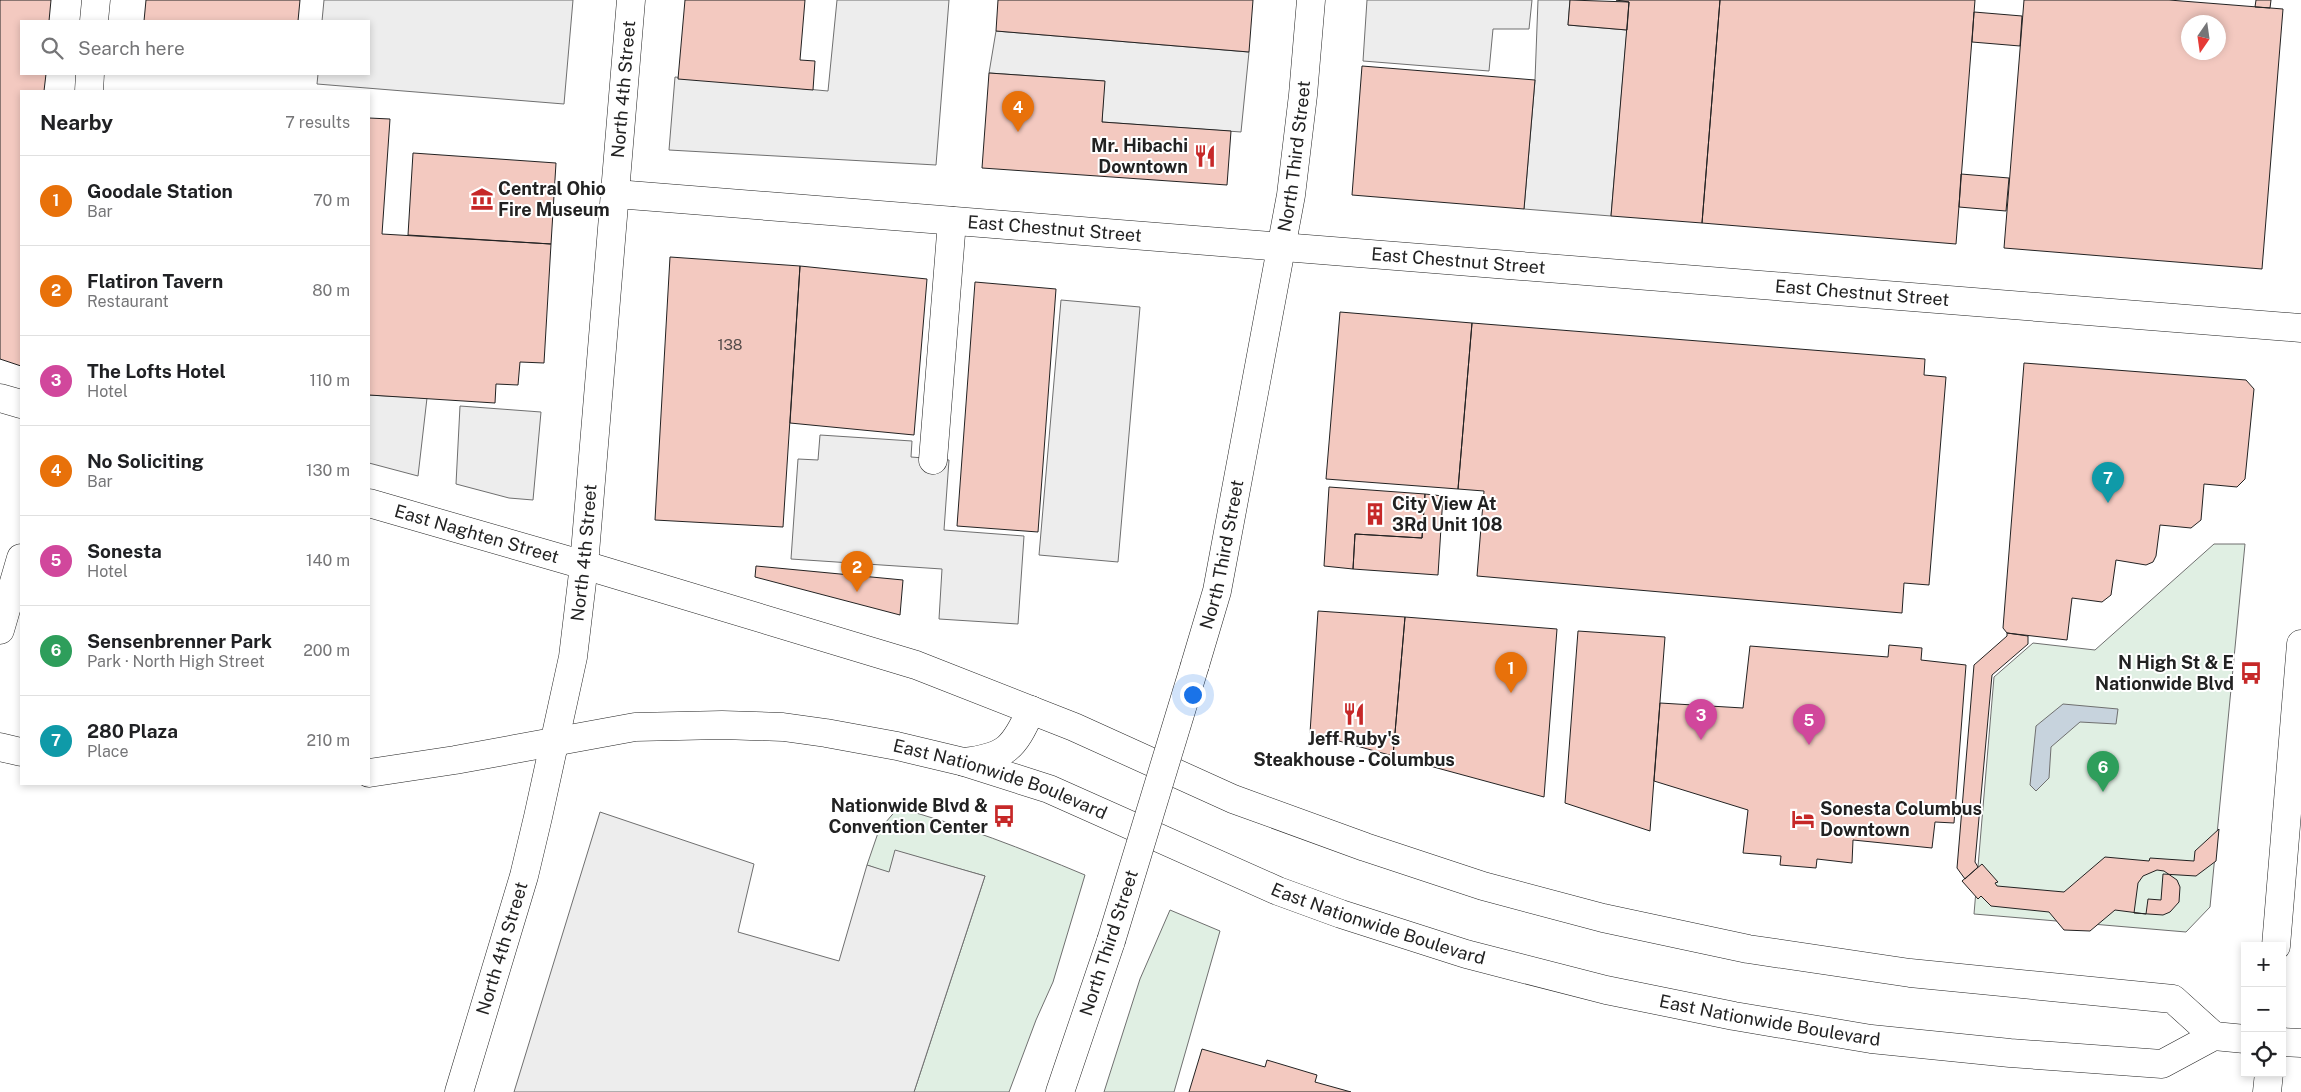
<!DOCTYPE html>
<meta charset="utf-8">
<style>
:root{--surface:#fff;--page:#f2f2f2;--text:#202124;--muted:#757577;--line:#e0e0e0;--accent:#ea580c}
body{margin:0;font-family:"Public Sans",sans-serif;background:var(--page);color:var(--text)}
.controls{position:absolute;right:15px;bottom:15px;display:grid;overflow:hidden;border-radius:0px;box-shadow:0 2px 8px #0003}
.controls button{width:45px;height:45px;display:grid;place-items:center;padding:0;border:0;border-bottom:1px solid var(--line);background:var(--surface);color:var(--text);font:25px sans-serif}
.compass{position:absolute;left:2181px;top:15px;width:45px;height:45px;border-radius:50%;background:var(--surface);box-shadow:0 2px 8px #0003;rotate:193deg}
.you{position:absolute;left:1192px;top:694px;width:18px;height:18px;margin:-12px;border:4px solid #fff;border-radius:50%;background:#1a73e8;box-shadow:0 0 0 8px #1a73e833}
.badge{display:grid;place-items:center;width:32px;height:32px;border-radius:50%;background:var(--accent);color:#fff;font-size:16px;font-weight:700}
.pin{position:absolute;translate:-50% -41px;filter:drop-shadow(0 1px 2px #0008)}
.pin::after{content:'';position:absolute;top:26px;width:18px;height:15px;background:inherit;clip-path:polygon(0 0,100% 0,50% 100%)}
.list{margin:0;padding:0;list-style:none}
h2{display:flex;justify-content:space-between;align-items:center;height:65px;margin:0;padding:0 20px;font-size:21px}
h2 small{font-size:16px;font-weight:400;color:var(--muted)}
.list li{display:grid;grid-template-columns:32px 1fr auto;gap:15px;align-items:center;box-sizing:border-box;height:90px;padding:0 20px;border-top:1px solid var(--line)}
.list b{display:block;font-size:19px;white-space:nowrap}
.list p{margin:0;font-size:16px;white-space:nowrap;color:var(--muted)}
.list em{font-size:16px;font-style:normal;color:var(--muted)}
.icon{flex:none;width:28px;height:28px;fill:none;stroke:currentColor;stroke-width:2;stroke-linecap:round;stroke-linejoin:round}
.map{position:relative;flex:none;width:2301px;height:1092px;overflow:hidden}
.search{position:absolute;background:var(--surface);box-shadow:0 2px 8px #0003;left:20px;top:20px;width:350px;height:55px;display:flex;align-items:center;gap:12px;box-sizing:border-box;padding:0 18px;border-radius:0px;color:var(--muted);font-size:19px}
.panel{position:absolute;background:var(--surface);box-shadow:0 2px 8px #0003;left:20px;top:90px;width:350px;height:695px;border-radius:0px}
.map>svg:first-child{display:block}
.green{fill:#e0efe3;stroke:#6f6f6f}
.parking{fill:#ededed;stroke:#6f6f6f}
.water{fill:#c7d3dd;stroke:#6f6f6f}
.building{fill:#f3c9c0;stroke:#222;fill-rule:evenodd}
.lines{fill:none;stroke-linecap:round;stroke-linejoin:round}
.minor-casing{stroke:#222;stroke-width:29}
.major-casing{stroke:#222;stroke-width:29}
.minor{stroke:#fff;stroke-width:28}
.major{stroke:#fff;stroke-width:28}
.major-bridge-casing{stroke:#222;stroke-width:29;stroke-linecap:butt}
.major-bridge{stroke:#fff;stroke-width:28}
.labels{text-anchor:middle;stroke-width:4;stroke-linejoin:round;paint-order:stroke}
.number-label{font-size:15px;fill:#564c4a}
.street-label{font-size:18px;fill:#222;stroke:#fff}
.poi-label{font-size:18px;font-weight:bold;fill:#222;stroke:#fff;text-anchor:end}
</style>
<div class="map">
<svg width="2301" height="1092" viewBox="0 0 2301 1092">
<rect width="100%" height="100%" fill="#fff"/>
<!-- green -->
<path class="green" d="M 2214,544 L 2245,544 L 2210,907 L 2186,932 L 1974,914 L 1994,677 L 2033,643 L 2095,650 Z
M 898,808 C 962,825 1023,849 1085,875 L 1053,982 L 1036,1020 L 1009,1092 L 914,1092 L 985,876 L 896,851 L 889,873 L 867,865 L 879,830 Z
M 1170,910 L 1220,931 L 1174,1092 L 1104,1092 L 1140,979 Z"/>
<!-- parking -->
<path class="parking" d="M 324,0 L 573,0 L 564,104 L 317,84 L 318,74 L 369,74 L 369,21 L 322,21 Z
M 837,0 L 949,0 L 936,165 L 669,150 L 675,77 L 828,91 Z
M 1367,0 L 1532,0 L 1529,29 L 1493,29 L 1489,71 L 1363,61 Z
M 1538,0 L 1570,0 L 1568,25 L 1627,30 L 1611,216 L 1524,209 L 1535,80 Z
M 996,31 L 1249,52 L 1241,132 L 1102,122 L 1104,81 L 989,73 Z
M 1061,300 L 1140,307 L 1118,562 L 1039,555 Z
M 369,395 L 427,398 L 418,476 L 369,463 Z
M 460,406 L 541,412 L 533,500 L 509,498 L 456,484 Z
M 820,435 L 912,441 L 911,457 L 949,460 L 944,530 L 1024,536 L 1018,624 L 939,619 L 942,569 L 791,559 L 798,459 L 818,460 Z
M 600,812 L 754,864 L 738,932 L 839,961 L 867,865 L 889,872 L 895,850 L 985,876 L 914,1092 L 514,1092 Z"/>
<!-- water -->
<path class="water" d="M 2063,704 L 2118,709 L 2116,724 L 2080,722 L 2051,747 L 2049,778 L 2036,791 L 2030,785 L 2036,726 Z"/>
<!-- building -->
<path class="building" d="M 0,0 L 51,0 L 49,21 L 21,21 L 21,74 L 46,74 L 44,91 L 21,91 L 21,366 L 0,359 Z
M 146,0 L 300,0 L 298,21 L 144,21 Z
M 685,0 L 805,0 L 800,60 L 815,61 L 813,90 L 678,79 Z
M 998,0 L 1253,0 L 1249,52 L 996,31 Z
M 1570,0 L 1629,2 L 1627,30 L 1568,25 Z
M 1616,0 L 1720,0 L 1702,223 L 1611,216 L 1629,2 Z
M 1720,0 L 1975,0 L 1956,244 L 1702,223 Z
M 2024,0 L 2169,0 L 2283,9 L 2262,269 L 2004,248 ZM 2188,22 L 2218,22 L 2218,52 L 2188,52 Z
M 2256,0 L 2271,0 L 2270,8 L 2255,7 Z
M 1974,12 L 2022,16 L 2020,46 L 1972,42 Z
M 1362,66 L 1535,80 L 1524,209 L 1352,195 Z
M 989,73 L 1105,81 L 1102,122 L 1231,131 L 1227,185 L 982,168 Z
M 369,118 L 390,119 L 382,234 L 551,244 L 544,363 L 520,362 L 518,385 L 496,384 L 495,403 L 369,395 Z
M 413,153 L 556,163 L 551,244 L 408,235 Z
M 1961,174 L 2009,178 L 2006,211 L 1959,207 Z
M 670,257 L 800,266 L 783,527 L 655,520 Z
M 800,266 L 927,279 L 914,435 L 790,423 Z
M 975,282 L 1056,289 L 1038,532 L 957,526 Z
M 1340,312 L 1472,323 L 1458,489 L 1326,479 Z
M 1472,323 L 1925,359 L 1924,375 L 1946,377 L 1929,585 L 1904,583 L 1902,613 L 1477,576 L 1484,491 L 1458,489 Z
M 2024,363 L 2246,380 L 2254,389 L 2245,479 L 2237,487 L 2204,484 L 2201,520 L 2191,528 L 2160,525 L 2156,556 L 2153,562 L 2146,565 L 2116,560 L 2111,595 L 2102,602 L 2072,598 L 2067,640 L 2007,633 L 2003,628 Z
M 1329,487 L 1425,494 L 1422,538 L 1355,534 L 1353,569 L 1324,566 Z
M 1425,494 L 1443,496 L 1438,575 L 1353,569 L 1355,534 L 1422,538 Z
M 756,566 L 903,580 L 900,615 L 755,577 Z
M 1318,611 L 1405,617 L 1393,756 L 1310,733 Z
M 1405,617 L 1557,629 L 1544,797 L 1393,756 Z
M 1578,631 L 1665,637 L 1650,831 L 1565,803 Z
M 2007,633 L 2028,636 L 2028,644 L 1992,675 L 1975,862 L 1978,867 L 1965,879 L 1957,868 L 1974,665 L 2007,636 Z
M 1889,645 L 1922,648 L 1921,660 L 1966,665 L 1954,823 L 1935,822 L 1932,848 L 1853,840 L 1852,863 L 1817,859 L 1816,868 L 1780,865 L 1781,856 L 1743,853 L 1748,810 L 1654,781 L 1660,703 L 1743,708 L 1750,646 L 1888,657 Z
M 2219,829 L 2216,861 L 2196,876 L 2163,874 L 2161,900 L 2148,899 L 2146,914 L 2115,910 L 2090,931 L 2064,930 L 2049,912 L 1991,906 L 1981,896 L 1978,899 L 1962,881 L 1982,864 L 1998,882 L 1995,883 L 1997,886 L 2064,892 L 2105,857 L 2149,861 L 2150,858 L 2194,861 L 2195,851 Z
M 2157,870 L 2164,871 L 2177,880 L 2180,887 L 2179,902 L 2170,912 L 2163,915 L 2134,913 L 2138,883 L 2143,876 Z
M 1202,1049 L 1265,1067 L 1267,1060 L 1317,1075 L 1315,1082 L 1351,1092 L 1189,1092 Z"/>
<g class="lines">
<defs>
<g id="minor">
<path d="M 94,21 L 96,0"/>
<path d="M 89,91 L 90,74"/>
<path id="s1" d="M 616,194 L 2301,328"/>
<path d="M 933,460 L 952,221"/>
<path d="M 0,630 L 21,558"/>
<path d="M 2282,1042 L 2301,1043"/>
</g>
<g id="major">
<path d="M 0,398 L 21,404"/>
<path id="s2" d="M 369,503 L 584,565 L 916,665 L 1074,727 L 1233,799 L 1365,847 L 1483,886 L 1603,918 L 1748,949 L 1910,973 L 2173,999 L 2214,1036"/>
<path id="s3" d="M 1195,665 L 1217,591 L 1291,195 L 1303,95 L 1311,0"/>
<path d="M 0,747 L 21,752"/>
<path d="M 964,762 C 1006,757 1014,748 1031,710"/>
<path id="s4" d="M 369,773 L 455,760 L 635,727 L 722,725 L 783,727 L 826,733 L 897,746 L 964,762 L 1049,789 L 1278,891 L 1341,914 L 1466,954 L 1606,990 L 1734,1016 L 1871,1039 L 2010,1053 L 2162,1064 L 2214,1036 L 2245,1039"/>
<path d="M 2276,946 L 2301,644"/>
<path id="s5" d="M 459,1092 L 524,876 L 538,817 L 573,657 L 584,565 L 631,0"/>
<path d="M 1060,1092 L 1111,941"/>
<path d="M 2267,1092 L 2269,1073"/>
</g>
</defs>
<!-- minor casing -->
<use href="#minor" class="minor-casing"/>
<!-- major casing -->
<use href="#major" class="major-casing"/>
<!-- minor -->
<use href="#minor" class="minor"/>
<!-- major -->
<use href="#major" class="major"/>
<defs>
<path id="major-bridge" d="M 1111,941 L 1195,665"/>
</defs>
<!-- major-bridge casing -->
<use href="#major-bridge" class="major-bridge-casing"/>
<!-- major-bridge -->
<use href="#major-bridge" class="major-bridge"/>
</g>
<!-- icons -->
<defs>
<symbol id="restaurant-bare" viewBox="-9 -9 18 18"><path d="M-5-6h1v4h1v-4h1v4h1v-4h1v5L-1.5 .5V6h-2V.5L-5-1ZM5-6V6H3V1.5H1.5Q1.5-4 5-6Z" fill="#c62828" stroke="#fff" stroke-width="2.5" paint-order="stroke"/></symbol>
<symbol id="museum-bare" viewBox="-9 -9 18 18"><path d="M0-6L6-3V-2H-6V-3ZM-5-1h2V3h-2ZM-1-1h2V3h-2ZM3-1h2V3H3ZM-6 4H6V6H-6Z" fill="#c62828" stroke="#fff" stroke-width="2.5" paint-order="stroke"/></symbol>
<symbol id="building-bare" viewBox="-9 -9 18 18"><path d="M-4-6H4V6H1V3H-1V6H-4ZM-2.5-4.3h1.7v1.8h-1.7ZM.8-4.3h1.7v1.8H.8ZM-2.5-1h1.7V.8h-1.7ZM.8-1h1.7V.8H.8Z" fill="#c62828" stroke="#fff" stroke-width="2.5" paint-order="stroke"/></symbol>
<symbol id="bus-bare" viewBox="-9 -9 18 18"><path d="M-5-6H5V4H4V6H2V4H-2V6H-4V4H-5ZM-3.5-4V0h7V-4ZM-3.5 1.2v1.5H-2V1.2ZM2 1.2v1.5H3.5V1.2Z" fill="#c62828" stroke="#fff" stroke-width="2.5" paint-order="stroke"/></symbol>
<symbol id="hotel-bare" viewBox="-9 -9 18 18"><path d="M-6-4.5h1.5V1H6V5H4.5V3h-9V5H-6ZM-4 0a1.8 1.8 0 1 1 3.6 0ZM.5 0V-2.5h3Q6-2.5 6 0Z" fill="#c62828" stroke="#fff" stroke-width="2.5" paint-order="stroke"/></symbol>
</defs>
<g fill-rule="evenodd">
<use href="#restaurant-bare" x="1189" y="140" width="32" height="32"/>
<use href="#museum-bare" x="466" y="183" width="32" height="32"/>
<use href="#building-bare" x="1359" y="498" width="32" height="32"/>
<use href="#bus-bare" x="2235" y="657" width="32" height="32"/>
<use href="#restaurant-bare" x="1338" y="698" width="32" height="32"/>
<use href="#bus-bare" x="988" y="800" width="32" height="32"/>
<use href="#hotel-bare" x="1787" y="803" width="32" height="32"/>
</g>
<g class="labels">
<!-- number labels -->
<g class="number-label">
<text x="730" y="350">138</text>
</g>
<!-- street labels -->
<g class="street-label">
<text dy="6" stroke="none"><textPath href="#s5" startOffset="1020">North 4th Street</textPath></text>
<text dy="6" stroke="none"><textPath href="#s3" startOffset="519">North Third Street</textPath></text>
<text dy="6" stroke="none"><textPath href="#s1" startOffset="440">East Chestnut Street</textPath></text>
<text dy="6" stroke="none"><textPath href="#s1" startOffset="845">East Chestnut Street</textPath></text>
<text dy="6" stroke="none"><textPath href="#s1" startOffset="1250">East Chestnut Street</textPath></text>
<text dy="6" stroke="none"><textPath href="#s2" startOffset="112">East Naghten Street</textPath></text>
<text dy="6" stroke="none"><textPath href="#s5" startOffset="555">North 4th Street</textPath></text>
<text dy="6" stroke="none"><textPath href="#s3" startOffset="114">North Third Street</textPath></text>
<text dy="6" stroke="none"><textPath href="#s4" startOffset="642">East Nationwide Boulevard</textPath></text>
<text dy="6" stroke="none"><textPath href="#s4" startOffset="1048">East Nationwide Boulevard</textPath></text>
<text transform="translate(1109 943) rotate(-72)" y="6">North Third Street</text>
<text dy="6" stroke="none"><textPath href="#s5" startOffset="150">North 4th Street</textPath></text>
<text dy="6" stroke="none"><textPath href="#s4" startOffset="1452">East Nationwide Boulevard</textPath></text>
</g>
<!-- poi labels -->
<g class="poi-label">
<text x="1188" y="152">Mr. Hibachi<tspan x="1188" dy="21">Downtown</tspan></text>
<text x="498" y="195" text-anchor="start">Central Ohio<tspan x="498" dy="21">Fire Museum</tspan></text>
<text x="1392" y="510" text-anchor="start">City View At<tspan x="1392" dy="21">3Rd Unit 108</tspan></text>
<text x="2234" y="669">N High St &amp; E<tspan x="2234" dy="21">Nationwide Blvd</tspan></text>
<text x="1354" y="745" text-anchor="middle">Jeff Ruby's<tspan x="1354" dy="21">Steakhouse - Columbus</tspan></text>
<text x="988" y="812">Nationwide Blvd &amp;<tspan x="988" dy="21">Convention Center</tspan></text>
<text x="1820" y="815" text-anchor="start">Sonesta Columbus<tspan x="1820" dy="21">Downtown</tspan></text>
</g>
</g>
</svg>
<div class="controls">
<button>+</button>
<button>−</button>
<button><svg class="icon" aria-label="locate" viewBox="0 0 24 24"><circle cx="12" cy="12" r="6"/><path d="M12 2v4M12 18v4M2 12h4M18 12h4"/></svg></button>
</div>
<svg class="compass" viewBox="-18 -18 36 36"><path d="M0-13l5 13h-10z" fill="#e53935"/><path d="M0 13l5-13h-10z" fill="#757577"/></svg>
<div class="you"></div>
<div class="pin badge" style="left:1511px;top:693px;background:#e8710a">1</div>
<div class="pin badge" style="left:857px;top:592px;background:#e8710a">2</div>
<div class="pin badge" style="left:1701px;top:740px;background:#d1479c">3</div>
<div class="pin badge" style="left:1018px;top:132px;background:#e8710a">4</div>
<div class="pin badge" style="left:1809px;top:745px;background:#d1479c">5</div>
<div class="pin badge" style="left:2103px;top:792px;background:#2e9e5b">6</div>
<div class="pin badge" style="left:2108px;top:503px;background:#0f9aa8">7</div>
<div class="search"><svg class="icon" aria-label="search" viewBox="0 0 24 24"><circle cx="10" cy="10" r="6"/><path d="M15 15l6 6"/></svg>Search here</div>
<section class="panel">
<h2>Nearby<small>7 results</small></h2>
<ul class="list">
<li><span class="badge" style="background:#e8710a">1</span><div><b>Goodale Station</b><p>Bar</p></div><em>70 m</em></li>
<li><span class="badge" style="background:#e8710a">2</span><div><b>Flatiron Tavern</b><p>Restaurant</p></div><em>80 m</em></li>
<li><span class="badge" style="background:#d1479c">3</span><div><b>The Lofts Hotel</b><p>Hotel</p></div><em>110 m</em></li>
<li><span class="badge" style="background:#e8710a">4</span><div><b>No Soliciting</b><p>Bar</p></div><em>130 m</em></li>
<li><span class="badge" style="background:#d1479c">5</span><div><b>Sonesta</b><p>Hotel</p></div><em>140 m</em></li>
<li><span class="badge" style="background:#2e9e5b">6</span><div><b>Sensenbrenner Park</b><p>Park · North High Street</p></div><em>200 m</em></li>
<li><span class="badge" style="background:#0f9aa8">7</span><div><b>280 Plaza</b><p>Place</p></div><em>210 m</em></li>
</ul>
</section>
</div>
